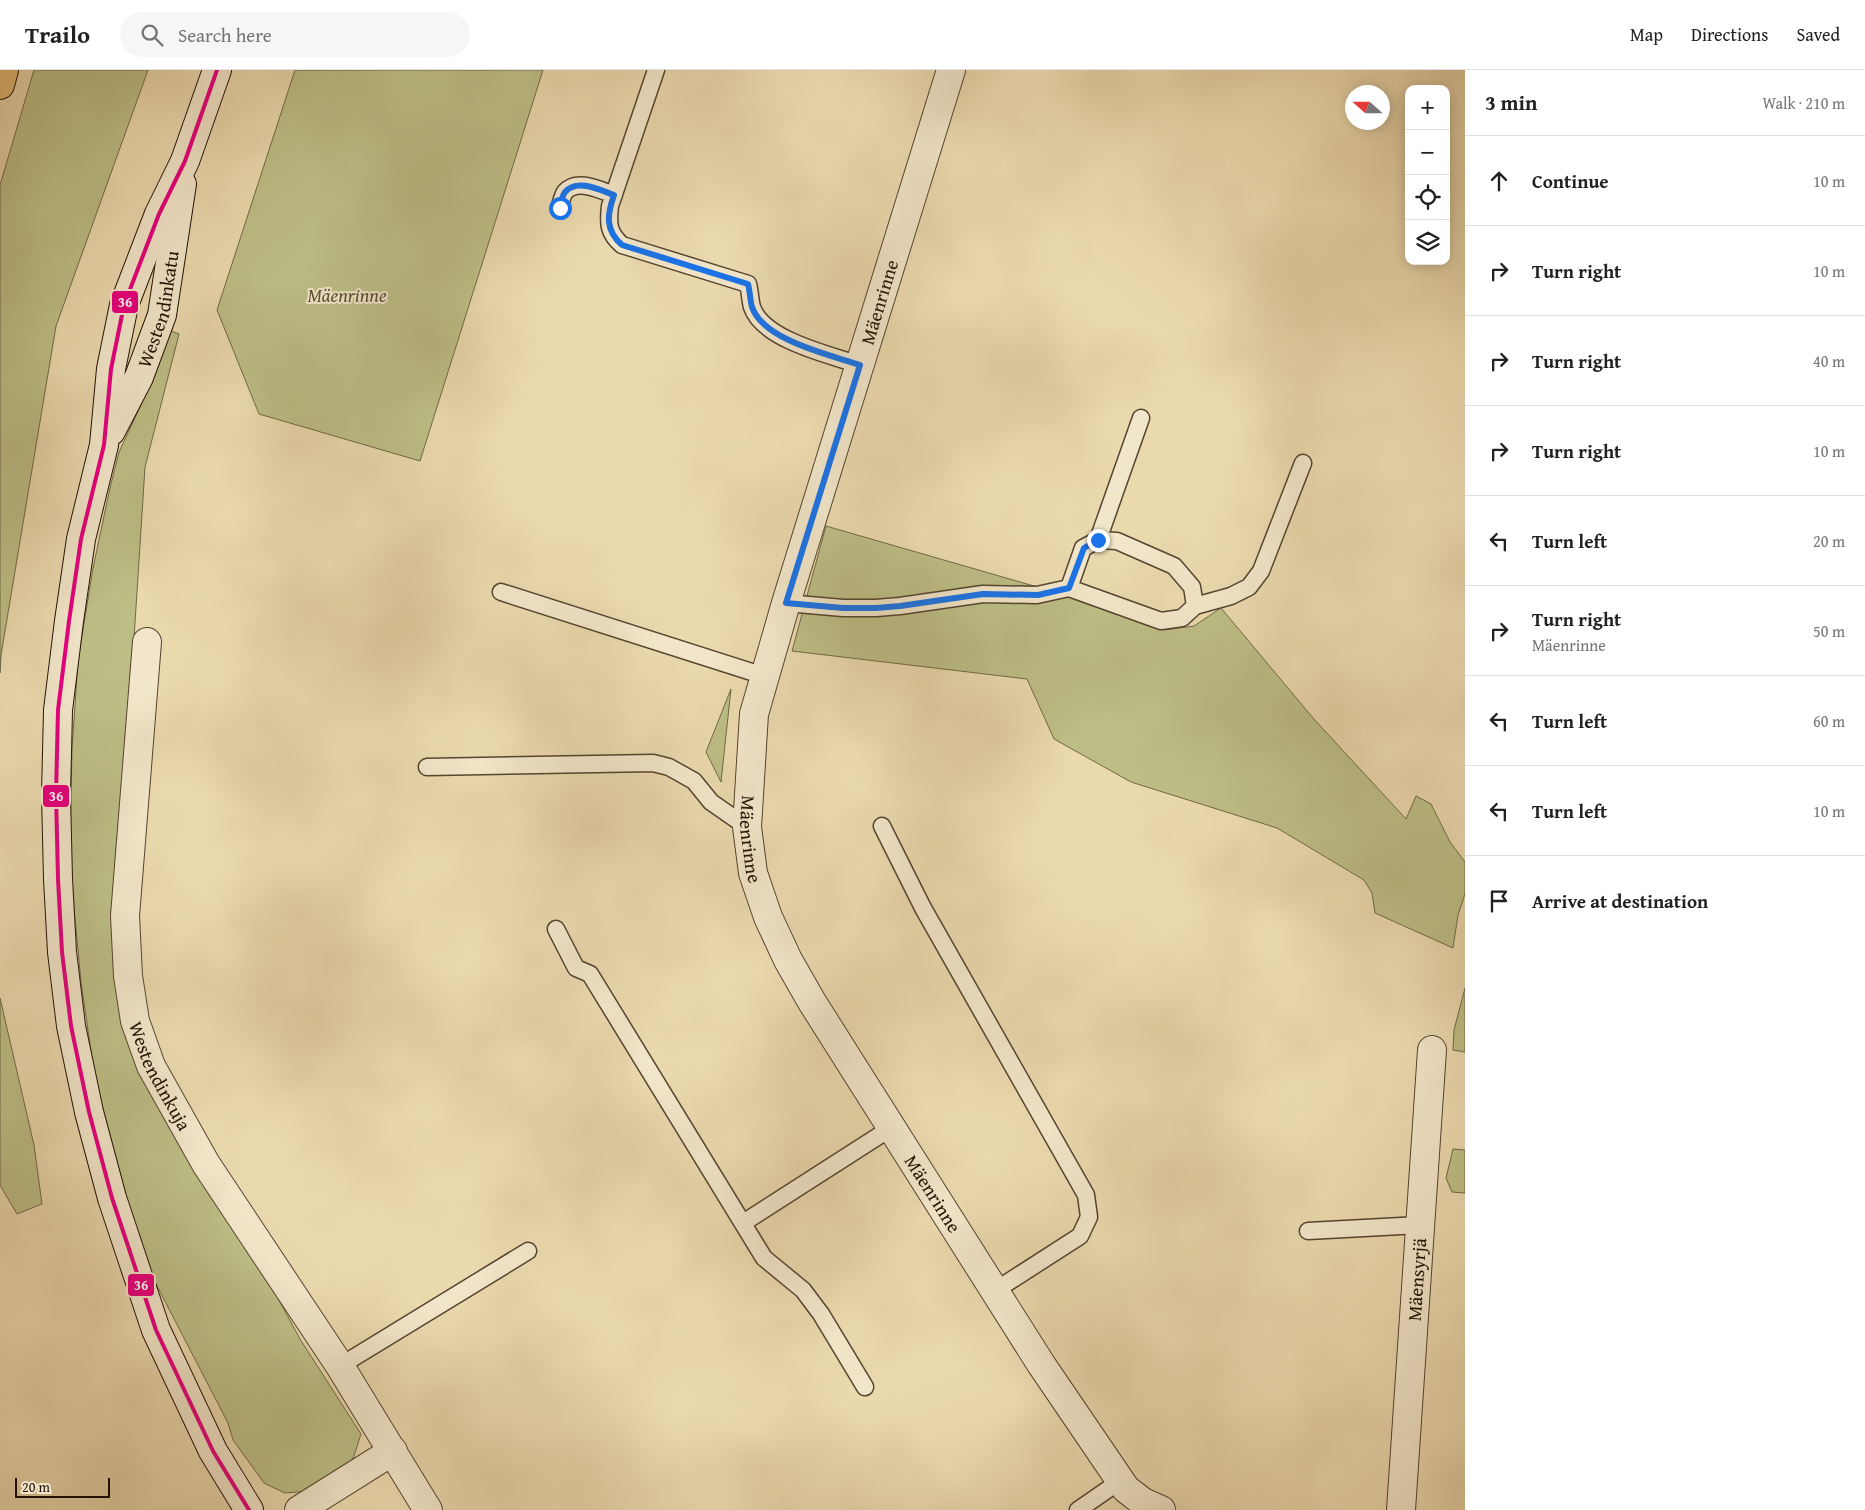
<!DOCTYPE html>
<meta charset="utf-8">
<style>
:root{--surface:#fff;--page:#f6f6f6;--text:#202124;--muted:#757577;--line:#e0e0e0}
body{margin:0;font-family:"Gentium Book Plus",serif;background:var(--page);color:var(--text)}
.controls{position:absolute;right:15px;top:15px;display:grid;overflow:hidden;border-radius:10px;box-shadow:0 2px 12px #0003}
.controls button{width:45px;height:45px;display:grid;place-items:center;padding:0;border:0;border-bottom:1px solid var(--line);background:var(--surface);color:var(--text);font:25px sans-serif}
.compass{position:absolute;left:1345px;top:15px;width:45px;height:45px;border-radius:50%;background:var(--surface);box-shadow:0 2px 12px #0003;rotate:291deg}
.scale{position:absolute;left:15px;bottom:12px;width:95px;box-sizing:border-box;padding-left:5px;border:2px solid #231205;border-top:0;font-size:14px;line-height:18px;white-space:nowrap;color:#231205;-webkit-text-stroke:4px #f2e6ca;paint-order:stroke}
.stop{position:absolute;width:15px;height:15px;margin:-11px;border:4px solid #1a73e8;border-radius:50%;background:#fff}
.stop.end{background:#1a73e8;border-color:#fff;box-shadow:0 1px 5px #0008}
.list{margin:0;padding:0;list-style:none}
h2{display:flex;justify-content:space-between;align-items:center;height:65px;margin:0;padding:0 20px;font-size:21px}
h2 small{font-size:16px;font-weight:400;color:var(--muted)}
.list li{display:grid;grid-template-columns:32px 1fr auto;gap:15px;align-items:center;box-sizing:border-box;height:90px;padding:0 20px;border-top:1px solid var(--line)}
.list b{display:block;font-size:19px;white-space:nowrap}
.list p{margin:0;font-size:16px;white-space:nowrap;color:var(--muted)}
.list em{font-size:16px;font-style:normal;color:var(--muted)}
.icon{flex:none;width:28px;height:28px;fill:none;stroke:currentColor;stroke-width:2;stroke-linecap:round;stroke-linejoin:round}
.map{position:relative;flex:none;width:1465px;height:1440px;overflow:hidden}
header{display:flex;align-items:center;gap:30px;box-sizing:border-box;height:70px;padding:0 25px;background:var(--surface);border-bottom:1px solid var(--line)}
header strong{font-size:24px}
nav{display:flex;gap:28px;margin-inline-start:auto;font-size:18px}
.search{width:350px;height:45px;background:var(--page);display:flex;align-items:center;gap:12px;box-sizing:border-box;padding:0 18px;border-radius:28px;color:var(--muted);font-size:19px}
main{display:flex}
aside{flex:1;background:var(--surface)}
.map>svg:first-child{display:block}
.green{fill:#bdbe86;stroke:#706846}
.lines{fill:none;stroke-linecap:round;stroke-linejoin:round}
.service-casing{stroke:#55442f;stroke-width:19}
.minor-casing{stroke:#55442f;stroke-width:30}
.secondary-casing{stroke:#231205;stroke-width:30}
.motorway-casing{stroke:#231205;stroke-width:30}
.service{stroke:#f2e6ca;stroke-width:16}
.minor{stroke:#f2e6ca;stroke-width:28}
.secondary{stroke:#f2e6ca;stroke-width:28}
.motorway{stroke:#e6bc77;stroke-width:28}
.bus-1-casing{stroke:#f2e6ca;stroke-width:8}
.bus-1{stroke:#e5007d;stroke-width:4}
.route{stroke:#1a73e8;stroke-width:6}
.labels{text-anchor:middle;stroke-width:4;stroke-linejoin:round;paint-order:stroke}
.park-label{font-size:19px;font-style:italic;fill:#594e32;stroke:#f2e6ca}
.street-label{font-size:19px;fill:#231205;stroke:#f2e6ca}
.line-badge{stroke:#f2e6ca;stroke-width:2}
.badge-label{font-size:14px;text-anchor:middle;font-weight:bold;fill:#fff}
</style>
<header>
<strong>Trailo</strong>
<div class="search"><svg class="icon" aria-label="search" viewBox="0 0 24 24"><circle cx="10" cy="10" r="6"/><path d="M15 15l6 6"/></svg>Search here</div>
<nav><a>Map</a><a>Directions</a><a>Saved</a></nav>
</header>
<main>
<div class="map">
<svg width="1465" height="1440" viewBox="0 0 1465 1440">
<rect width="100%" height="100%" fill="#ebd9ae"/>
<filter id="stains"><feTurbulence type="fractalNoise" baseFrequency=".004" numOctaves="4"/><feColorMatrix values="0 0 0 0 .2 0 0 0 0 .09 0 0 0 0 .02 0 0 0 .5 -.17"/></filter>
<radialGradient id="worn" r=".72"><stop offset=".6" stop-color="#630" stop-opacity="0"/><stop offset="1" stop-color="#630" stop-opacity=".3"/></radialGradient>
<!-- green -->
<path class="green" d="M 34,0 L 148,0 L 56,256 L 1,585 L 0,603 L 0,115 Z
M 295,0 L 543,0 L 420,391 L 259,344 L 217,240 Z
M 168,260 L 179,264 L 145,397 L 126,693 L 123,942 L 300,1269 L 361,1364 L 351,1395 L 309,1421 L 285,1423 L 264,1413 L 233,1370 L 228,1353 L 156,1214 L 150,1207 L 123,1124 L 105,1056 L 94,1002 L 81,912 L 74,838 L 70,778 L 72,679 L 78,591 L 93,498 L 110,418 L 119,382 L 147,322 Z
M 826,456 L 1072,527 L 1164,560 L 1194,556 L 1221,538 L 1313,648 L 1406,749 L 1416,726 L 1431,734 L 1450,772 L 1465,792 L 1465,824 L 1458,845 L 1453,878 L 1375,843 L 1372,823 L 1364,810 L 1277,758 L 1131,712 L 1054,669 L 1027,609 L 792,581 Z
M 731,619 L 721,712 L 706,682 Z
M 1465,918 L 1465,982 L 1453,980 L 1454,960 Z
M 0,928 L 34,1075 L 42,1134 L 17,1144 L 0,1115 Z
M 1453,1079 L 1465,1080 L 1465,1123 L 1452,1122 L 1446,1108 Z"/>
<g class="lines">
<defs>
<path id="service" d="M 656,0 L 610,136 C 608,153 608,163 622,175 L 748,214 C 750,221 750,230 752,237 C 763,270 830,285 860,295
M 560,137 C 561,133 562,126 565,122 C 577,108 600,120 614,125
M 1098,470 L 1141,348
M 1069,518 L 1083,478 L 1098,470 L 1117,471 L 1174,496 L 1192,517 L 1195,536
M 501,522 L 764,606
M 786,533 L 843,538 L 876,538 L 900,536 L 983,524 L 1037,525 L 1069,518 L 1161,551 L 1182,548 L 1195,536 L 1231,526 L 1249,517 L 1261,501 L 1303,393
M 427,697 L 653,693 L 669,697 L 694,711 L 711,732 L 747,757
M 882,756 L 923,838 L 1086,1125 L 1089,1147 L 1080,1166 L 996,1220
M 556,859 L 576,898 L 590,904 L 764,1188 L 803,1220 L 821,1244 L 865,1317
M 743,1153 L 891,1058
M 1308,1161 L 1420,1155
M 340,1296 L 528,1181
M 1078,1440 L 1120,1411"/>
<g id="minor">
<path id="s1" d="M 951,0 L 786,533 L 754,644 L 747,757 L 753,803 L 768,847 L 788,890 L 812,932 L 1041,1294 L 1126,1419 L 1143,1432 L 1161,1440"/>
<path id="s2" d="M 147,572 L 125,846 L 128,906 L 135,951 L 151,996 L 206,1094 L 340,1296 L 428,1440"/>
<path d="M 299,1440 L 393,1381"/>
<path id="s3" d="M 1401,1440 L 1432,980"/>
</g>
<g id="secondary">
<path d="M 217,0 L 185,91 L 159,144 L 124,235 L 111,299 L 104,375 L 81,469 L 69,551 L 58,640 L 56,725 L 58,809 L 62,882 L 71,956 L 89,1042 L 112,1128 L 156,1260 L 213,1381 L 249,1440"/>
<path id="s4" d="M 111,361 L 139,307 L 162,245 L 182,114"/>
</g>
<path id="motorway" d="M 0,15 L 4,0"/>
</defs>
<!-- service casing -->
<use href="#service" class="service-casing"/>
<!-- minor casing -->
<use href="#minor" class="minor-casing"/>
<!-- secondary casing -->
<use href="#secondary" class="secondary-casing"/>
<!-- motorway casing -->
<use href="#motorway" class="motorway-casing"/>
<!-- service -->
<use href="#service" class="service"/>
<!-- minor -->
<use href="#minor" class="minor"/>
<!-- secondary -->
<use href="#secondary" class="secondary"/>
<!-- motorway -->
<use href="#motorway" class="motorway"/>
<defs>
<path id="bus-1" d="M 217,0 L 185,91 L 159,144 L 124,235 L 111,299 L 104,375 L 81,469 L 69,551 L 58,640 L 56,725 L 58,809 L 62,882 L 71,956 L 89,1042 L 112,1128 L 156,1260 L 213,1381 L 249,1440"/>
</defs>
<!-- bus-1 casing -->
<use href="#bus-1" class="bus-1-casing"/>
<!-- bus-1 -->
<use href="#bus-1" class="bus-1"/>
</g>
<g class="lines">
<!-- route -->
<path class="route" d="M 560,138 C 561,133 562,126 565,122 C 577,108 600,120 614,125 C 607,145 605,160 622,175 L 748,214 C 750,221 750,230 752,237 C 763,270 830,285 860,295 L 786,533 L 843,538 L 876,538 L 900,536 L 983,524 L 1038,525 L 1069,518 L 1084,478 L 1098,470"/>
</g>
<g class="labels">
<!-- park labels -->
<g class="park-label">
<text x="347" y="232">Mäenrinne</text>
</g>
<!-- street labels -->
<g class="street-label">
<text transform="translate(879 232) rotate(-73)" y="7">Mäenrinne</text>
<text dy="7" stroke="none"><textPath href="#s4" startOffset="132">Westendinkatu</textPath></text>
<text dy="7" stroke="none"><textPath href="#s1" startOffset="799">Mäenrinne</textPath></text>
<text dy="7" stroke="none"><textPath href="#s2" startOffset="441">Westendinkuja</textPath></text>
<text dy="7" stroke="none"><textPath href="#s1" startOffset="1202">Mäenrinne</textPath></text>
<text dy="7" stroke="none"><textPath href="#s3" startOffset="231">Mäensyrjä</textPath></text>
</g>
</g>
<g class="line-badge">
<rect x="111" y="220" width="28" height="24" rx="5" fill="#e5007d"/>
<rect x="42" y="714" width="28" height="24" rx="5" fill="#e5007d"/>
<rect x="127" y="1203" width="28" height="24" rx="5" fill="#e5007d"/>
</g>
<g class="badge-label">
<text x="125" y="237">36</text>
<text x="56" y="731">36</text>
<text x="141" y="1220">36</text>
</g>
<rect width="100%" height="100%" filter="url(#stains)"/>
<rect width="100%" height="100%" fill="url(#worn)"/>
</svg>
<div class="controls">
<button>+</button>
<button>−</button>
<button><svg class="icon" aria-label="locate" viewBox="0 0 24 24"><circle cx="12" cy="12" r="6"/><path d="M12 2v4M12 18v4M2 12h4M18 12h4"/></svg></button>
<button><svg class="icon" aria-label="layers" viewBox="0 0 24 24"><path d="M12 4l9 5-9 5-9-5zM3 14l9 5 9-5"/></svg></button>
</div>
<svg class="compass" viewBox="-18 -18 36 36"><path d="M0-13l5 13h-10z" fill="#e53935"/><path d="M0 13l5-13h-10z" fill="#757577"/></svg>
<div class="scale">20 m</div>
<div class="stop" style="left:560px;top:138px"></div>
<div class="stop end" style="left:1098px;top:470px"></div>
</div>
<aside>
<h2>3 min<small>Walk · 210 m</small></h2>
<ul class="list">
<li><svg class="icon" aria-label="ahead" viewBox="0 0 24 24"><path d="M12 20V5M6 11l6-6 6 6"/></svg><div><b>Continue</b></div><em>10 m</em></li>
<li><svg class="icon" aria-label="right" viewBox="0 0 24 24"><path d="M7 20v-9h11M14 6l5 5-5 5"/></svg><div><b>Turn right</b></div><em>10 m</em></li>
<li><svg class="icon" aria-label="right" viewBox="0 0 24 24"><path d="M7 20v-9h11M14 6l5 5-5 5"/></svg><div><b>Turn right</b></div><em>40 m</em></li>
<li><svg class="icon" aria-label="right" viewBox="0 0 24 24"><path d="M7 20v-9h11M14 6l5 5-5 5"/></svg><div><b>Turn right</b></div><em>10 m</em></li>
<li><svg class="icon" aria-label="left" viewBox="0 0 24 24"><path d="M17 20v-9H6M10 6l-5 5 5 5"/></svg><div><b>Turn left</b></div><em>20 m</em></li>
<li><svg class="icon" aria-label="right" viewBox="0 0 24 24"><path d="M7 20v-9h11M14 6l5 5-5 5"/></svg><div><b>Turn right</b><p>Mäenrinne</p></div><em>50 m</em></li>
<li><svg class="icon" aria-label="left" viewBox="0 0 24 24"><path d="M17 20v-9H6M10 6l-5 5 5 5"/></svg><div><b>Turn left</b></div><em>60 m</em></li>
<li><svg class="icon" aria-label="left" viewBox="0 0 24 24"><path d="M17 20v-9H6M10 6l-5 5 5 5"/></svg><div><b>Turn left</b></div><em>10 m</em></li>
<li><svg class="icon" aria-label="arrive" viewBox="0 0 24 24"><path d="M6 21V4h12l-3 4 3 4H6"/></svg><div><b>Arrive at destination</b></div></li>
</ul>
</aside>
</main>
